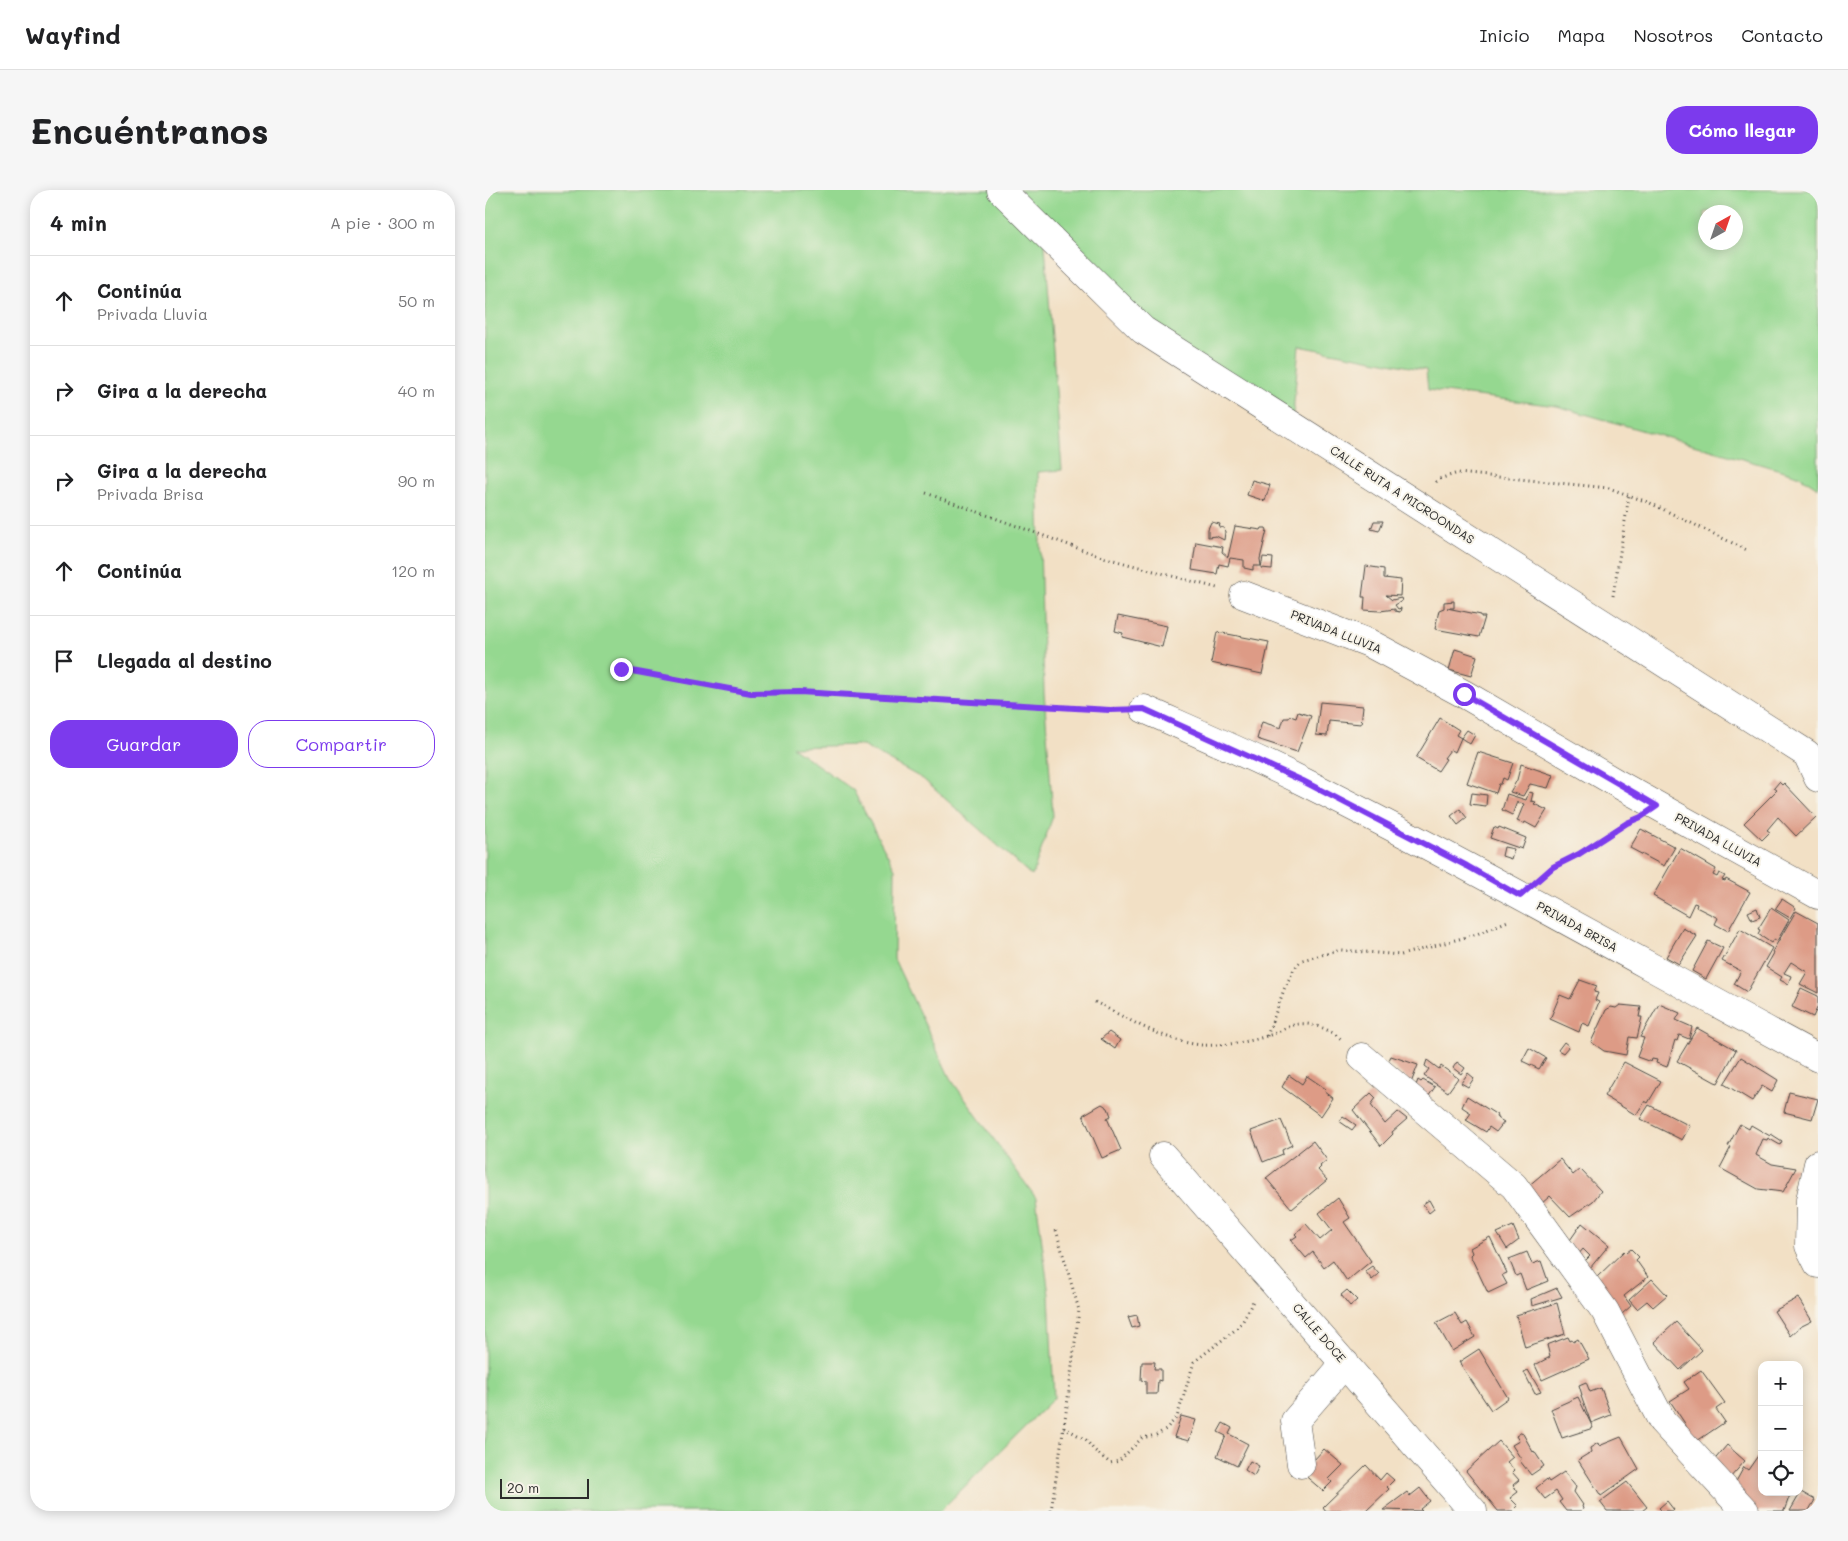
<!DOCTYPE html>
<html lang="es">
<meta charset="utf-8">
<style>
:root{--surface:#fff;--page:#f6f6f6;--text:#202124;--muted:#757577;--line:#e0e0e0;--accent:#7c3aed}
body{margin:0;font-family:Mali,sans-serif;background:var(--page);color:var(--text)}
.controls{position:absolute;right:15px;bottom:15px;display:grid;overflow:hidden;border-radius:10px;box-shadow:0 2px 12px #0003}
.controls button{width:45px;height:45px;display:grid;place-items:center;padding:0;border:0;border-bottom:1px solid var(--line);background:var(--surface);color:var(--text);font:25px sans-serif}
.compass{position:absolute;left:1213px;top:15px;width:45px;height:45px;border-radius:50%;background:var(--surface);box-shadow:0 2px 12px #0003;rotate:40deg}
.scale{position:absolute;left:15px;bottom:12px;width:89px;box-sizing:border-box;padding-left:5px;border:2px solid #2b2b2b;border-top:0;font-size:14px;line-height:18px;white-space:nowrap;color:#2b2b2b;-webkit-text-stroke:4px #f7f3e8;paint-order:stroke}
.stop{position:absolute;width:15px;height:15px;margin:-11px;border:4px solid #7c3aed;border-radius:50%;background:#fff}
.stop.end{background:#7c3aed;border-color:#fff;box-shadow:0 1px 5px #0008}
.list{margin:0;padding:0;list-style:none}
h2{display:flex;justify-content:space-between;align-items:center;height:65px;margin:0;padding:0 20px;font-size:21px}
h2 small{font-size:16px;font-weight:400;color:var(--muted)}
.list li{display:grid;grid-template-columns:32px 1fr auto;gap:15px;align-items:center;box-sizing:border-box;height:90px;padding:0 20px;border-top:1px solid var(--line)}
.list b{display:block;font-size:19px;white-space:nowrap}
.list p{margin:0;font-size:16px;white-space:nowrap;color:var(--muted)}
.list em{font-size:16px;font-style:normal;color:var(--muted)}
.actions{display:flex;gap:10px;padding:15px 20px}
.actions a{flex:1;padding:11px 0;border:1px solid var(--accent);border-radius:20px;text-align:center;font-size:18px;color:var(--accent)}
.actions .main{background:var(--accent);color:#fff}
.icon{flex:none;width:28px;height:28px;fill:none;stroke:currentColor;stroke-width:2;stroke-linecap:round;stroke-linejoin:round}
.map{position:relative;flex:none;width:1333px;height:1321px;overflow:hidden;border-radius:20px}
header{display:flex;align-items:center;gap:30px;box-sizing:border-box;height:70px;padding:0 25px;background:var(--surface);border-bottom:1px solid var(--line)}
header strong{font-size:24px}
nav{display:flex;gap:28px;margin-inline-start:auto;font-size:18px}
.intro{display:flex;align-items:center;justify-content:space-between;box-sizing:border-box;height:120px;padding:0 30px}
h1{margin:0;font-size:35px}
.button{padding:12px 22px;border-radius:20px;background:var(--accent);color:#fff;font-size:18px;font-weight:700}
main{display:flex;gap:30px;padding:0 30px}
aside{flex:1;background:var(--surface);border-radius:20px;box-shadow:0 2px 12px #0003}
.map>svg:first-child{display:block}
.green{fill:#95d890;stroke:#60825e;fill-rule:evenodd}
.building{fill:#dd9b86}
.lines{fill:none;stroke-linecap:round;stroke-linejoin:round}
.minor-casing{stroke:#494642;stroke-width:29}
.path{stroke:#494642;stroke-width:3;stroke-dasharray:1 4;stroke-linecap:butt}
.minor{stroke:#fff;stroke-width:28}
.route{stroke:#7c3aed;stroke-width:6}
.labels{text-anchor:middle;stroke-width:4;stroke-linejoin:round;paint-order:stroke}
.street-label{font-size:12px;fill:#2b2b2b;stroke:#f7f3e8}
</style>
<header>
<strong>Wayfind</strong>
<nav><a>Inicio</a><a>Mapa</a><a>Nosotros</a><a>Contacto</a></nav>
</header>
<div class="intro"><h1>Encuéntranos</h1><a class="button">Cómo llegar</a></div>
<main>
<aside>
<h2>4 min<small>A pie · 300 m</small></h2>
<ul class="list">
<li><svg class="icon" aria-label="ahead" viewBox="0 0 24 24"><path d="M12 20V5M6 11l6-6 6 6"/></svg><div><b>Continúa</b><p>Privada Lluvia</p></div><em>50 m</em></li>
<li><svg class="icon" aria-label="right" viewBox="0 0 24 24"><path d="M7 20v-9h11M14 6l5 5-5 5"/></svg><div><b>Gira a la derecha</b></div><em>40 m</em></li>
<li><svg class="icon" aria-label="right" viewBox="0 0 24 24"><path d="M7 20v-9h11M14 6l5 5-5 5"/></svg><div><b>Gira a la derecha</b><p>Privada Brisa</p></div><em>90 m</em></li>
<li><svg class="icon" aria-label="ahead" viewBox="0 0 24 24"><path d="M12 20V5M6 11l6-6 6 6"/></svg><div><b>Continúa</b></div><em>120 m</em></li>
<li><svg class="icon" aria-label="arrive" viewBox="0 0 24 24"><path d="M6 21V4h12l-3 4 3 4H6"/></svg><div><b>Llegada al destino</b></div></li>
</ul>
<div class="actions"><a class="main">Guardar</a><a>Compartir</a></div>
</aside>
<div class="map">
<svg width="1333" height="1321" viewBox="0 0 1333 1321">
<rect width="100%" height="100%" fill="#f7f3e8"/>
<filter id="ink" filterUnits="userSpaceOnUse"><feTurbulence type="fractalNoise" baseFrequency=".02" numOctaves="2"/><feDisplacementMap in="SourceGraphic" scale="10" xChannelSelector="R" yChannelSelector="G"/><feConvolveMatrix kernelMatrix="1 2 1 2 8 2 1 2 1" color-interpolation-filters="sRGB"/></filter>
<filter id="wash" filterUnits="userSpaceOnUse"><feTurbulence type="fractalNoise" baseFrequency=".0096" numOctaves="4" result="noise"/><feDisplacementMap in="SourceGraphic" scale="20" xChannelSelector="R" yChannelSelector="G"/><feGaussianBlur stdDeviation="1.12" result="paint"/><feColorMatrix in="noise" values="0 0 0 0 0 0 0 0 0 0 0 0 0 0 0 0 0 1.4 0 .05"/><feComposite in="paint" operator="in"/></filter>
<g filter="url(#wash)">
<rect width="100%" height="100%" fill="#f2e0c5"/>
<!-- green -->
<path class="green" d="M 0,0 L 1333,0 L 1333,298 L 1313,285 L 1072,216 L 943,200 L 941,180 L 814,156 L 807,235 L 658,140 L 559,42 L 577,280 L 553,282 L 559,502 L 568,626 L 547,686 L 438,589 L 376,555 L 307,557 L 368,600 L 410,679 L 409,769 L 465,888 L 551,1008 L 564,1105 L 569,1208 L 455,1321 L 0,1321 ZM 1220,22 L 1250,22 L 1250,52 L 1220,52 Z"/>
<g id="blocks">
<!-- building -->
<path class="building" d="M 767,290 L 785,295 L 780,311 L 762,305 Z
M 889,331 L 898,331 L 894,341 L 886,339 Z
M 726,332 L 735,334 L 734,337 L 739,338 L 740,342 L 739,350 L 731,346 L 723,347 L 723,339 Z
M 750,336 L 776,340 L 777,338 L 781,338 L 782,340 L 775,369 L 776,376 L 768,376 L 768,380 L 759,378 L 759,370 L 745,368 L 743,376 L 734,374 L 732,384 L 707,380 L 711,352 L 738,357 L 737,362 L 743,367 Z
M 778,367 L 788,368 L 787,379 L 776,378 Z
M 881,376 L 899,379 L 899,388 L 916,390 L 915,406 L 901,405 L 907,410 L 916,408 L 917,411 L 910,415 L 913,419 L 916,418 L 915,422 L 910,421 L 910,419 L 895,421 L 879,420 L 880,407 L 877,407 Z
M 969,411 L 969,418 L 962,418 L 996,425 L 996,427 L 1000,427 L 994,447 L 950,439 L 954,420 L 959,418 L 959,412 Z
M 633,426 L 682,436 L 677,457 L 637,447 L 638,443 L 630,441 Z
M 732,442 L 784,452 L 777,484 L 726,473 Z
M 970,459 L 992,466 L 986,486 L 964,480 Z
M 835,512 L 878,516 L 876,534 L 844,531 L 842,546 L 831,545 Z
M 813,522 L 826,526 L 812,562 L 772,549 L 777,532 L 796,538 L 799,528 L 804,528 L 805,526 L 811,528 Z
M 955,528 L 974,540 L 971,545 L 976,548 L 982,540 L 990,545 L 985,554 L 976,548 L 970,562 L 965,560 L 959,568 L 961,569 L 953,581 L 931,568 Z
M 993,562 L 1028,573 L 1022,590 L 1018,588 L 1016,594 L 1014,594 L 1011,603 L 982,593 Z
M 1036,574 L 1068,585 L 1063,598 L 1045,594 L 1038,606 L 1025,602 L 1032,590 Z
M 1294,592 L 1297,595 L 1299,593 L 1331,627 L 1311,646 L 1293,627 L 1282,640 L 1285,642 L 1277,650 L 1259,633 L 1292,600 L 1289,598 Z
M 1044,602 L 1048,603 L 1046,611 L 1051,612 L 1049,614 L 1062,620 L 1051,638 L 1040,632 L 1039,634 L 1032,631 L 1039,614 L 1032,612 L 1027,625 L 1017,620 L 1022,604 L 1041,610 Z
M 987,603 L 1002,605 L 1001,616 L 985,614 Z
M 975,619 L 982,628 L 973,635 L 966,626 Z
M 1009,637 L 1013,639 L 1014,637 L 1041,648 L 1037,659 L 1005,648 Z
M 1156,639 L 1190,657 L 1179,676 L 1145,658 Z
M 1019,657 L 1029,659 L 1026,669 L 1017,666 Z
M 1195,658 L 1231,679 L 1228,685 L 1232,687 L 1234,683 L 1240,686 L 1237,690 L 1240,691 L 1241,689 L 1265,702 L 1243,741 L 1230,734 L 1233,728 L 1211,717 L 1212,714 L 1209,713 L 1203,726 L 1168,706 Z
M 1297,709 L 1311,718 L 1305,728 L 1290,719 Z
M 1272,718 L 1275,727 L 1267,730 L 1263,722 Z
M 1286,718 L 1304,730 L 1292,751 L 1289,749 L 1286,753 L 1273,744 L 1275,740 L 1273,739 Z
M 1311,721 L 1333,733 L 1333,803 L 1315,794 L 1322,782 L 1306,772 L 1299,783 L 1306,786 L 1303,794 L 1295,790 L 1297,787 L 1281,777 L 1289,763 L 1287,762 Z
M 1198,738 L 1212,746 L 1194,774 L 1181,767 Z
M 1255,739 L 1287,758 L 1262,802 L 1249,794 L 1256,781 L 1237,771 Z
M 1223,751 L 1238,758 L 1221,789 L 1207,781 Z
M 1095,790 L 1112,796 L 1109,802 L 1113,803 L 1110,810 L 1114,812 L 1104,836 L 1097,833 L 1094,842 L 1065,829 L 1075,805 L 1085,809 Z
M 1316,798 L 1333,806 L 1333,816 L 1328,827 L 1307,817 Z
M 1174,814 L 1195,823 L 1191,830 L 1207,837 L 1204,849 L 1194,845 L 1192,851 L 1190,850 L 1182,877 L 1171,873 L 1172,870 L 1167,869 L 1166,872 L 1152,867 L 1159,848 L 1155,847 Z
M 1135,815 L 1156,817 L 1154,827 L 1157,827 L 1152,848 L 1144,847 L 1141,865 L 1119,861 L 1106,852 L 1121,820 L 1126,817 L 1131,818 Z
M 1212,838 L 1251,860 L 1233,893 L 1230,892 L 1192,871 Z
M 624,842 L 635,850 L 630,859 L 616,849 Z
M 1079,852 L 1084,856 L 1078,863 L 1073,860 Z
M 1044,858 L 1061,868 L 1054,879 L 1037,871 Z
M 906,866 L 933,875 L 926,893 L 903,872 Z
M 1256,867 L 1293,890 L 1287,902 L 1277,896 L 1267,911 L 1239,894 Z
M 942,870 L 954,879 L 956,876 L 973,888 L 963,902 L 939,886 L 944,879 L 940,876 Z
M 972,872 L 980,878 L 976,884 L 968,878 Z
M 1139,872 L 1176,891 L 1163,913 L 1160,911 L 1151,925 L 1119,906 Z
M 983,883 L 989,888 L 983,897 L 976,893 Z
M 804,885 L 817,894 L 822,886 L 841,899 L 839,901 L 848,908 L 836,926 L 797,897 Z
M 933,890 L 936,892 L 938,890 L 950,897 L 943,907 L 930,898 Z
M 1304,902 L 1333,909 L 1327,929 L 1299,922 Z
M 886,903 L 891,908 L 886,915 L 900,934 L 913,922 L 922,929 L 907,942 L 908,944 L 896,956 L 868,920 Z
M 982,906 L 1012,925 L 1011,927 L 1019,932 L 1011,942 L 1004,937 L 1001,942 L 981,930 L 986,923 L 977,917 Z
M 617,914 L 623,918 L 626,926 L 622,928 L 636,960 L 617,968 L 598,925 Z
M 1164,915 L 1205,936 L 1197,950 L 1155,929 Z
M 858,926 L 871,935 L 867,940 L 854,931 Z
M 796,930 L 807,955 L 797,960 L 798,964 L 778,972 L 766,941 Z
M 1255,934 L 1264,939 L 1266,935 L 1285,946 L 1286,944 L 1297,951 L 1295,955 L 1283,948 L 1282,950 L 1278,949 L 1271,965 L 1287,974 L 1311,978 L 1298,1002 L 1273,999 L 1235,978 L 1246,957 L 1243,956 Z
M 828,951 L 842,970 L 835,976 L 836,977 L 833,980 L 842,990 L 807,1019 L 781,988 Z
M 1075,969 L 1088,985 L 1095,979 L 1116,1001 L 1108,1011 L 1085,1027 L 1065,1006 L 1056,1014 L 1042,997 Z
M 853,1008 L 865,1028 L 859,1032 L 886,1071 L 862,1091 L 848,1070 L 839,1077 L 828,1062 L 821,1068 L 806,1050 L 812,1046 L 810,1044 L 821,1034 L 835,1050 L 847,1040 L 834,1023 Z
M 944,1010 L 949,1019 L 944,1023 L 938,1014 Z
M 1097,1033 L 1124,1055 L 1105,1078 L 1099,1072 L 1105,1066 L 1098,1059 L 1093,1065 L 1083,1053 Z
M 1028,1036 L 1034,1050 L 1022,1059 L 1012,1043 Z
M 1005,1047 L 1022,1083 L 1017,1085 L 1022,1094 L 1003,1103 L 985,1065 L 987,1063 L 985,1058 Z
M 1146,1059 L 1154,1067 L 1151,1070 L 1163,1087 L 1139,1106 L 1146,1116 L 1137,1124 L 1111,1088 L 1139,1061 L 1141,1063 Z
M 1042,1062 L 1047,1074 L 1056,1071 L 1063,1091 L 1041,1100 L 1035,1084 L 1031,1086 L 1024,1069 Z
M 887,1076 L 894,1084 L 887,1090 L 880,1081 Z
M 1167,1089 L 1182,1105 L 1168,1117 L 1162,1111 L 1152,1119 L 1144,1110 Z
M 1072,1098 L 1077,1107 L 1047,1116 L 1046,1109 Z
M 862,1100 L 872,1110 L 865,1116 L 856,1105 Z
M 1313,1108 L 1327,1131 L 1315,1137 L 1305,1146 L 1289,1121 Z
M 1072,1113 L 1080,1144 L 1040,1157 L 1031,1125 Z
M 970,1123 L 977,1135 L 982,1132 L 990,1147 L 967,1161 L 951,1133 Z
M 652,1125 L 654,1136 L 647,1138 L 643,1127 Z
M 1191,1132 L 1217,1160 L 1195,1180 L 1169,1152 Z
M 1083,1147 L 1085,1151 L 1087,1150 L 1088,1152 L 1093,1149 L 1104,1169 L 1057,1190 L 1050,1175 L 1065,1167 L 1062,1155 Z
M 994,1159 L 1023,1208 L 1006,1220 L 974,1172 Z
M 657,1172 L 670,1172 L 669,1179 L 676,1179 L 676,1191 L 673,1190 L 672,1204 L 661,1204 L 661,1191 L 656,1190 Z
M 1043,1180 L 1056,1202 L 1050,1204 L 1039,1182 Z
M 1216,1180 L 1240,1213 L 1231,1219 L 1240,1232 L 1212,1251 L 1204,1242 L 1199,1232 L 1185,1211 L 1204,1199 L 1199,1192 Z
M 1101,1192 L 1105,1202 L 1116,1198 L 1126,1225 L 1106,1233 L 1096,1205 L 1097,1205 L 1094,1195 Z
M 1093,1207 L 1108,1238 L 1077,1248 L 1066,1219 Z
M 696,1226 L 711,1230 L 704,1251 L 689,1247 Z
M 738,1233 L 747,1238 L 744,1244 L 763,1254 L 752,1276 L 732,1266 L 741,1246 L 733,1242 Z
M 1037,1242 L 1048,1262 L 1049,1261 L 1059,1276 L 1046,1285 L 1035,1271 L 1036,1269 L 1027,1255 L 1034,1251 L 1031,1246 Z
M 1136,1247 L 1154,1279 L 1116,1306 L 1093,1270 L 1106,1262 L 1105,1258 L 1113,1253 L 1114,1256 Z
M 1014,1251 L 1028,1267 L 1022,1272 L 1029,1280 L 1027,1282 L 1034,1290 L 1028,1295 L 1033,1302 L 1025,1308 L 1033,1316 L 1028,1321 L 1013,1321 L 981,1281 Z
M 1242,1255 L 1260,1271 L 1244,1289 L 1226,1274 Z
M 839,1259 L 858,1275 L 844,1289 L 847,1292 L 838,1301 L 817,1283 Z
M 1277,1260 L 1277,1302 L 1306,1302 L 1299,1321 L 1258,1321 L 1248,1297 L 1259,1277 L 1263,1280 Z
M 765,1271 L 774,1276 L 769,1286 L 760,1280 Z
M 881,1275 L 895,1290 L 901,1283 L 909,1290 L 902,1297 L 904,1299 L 881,1321 L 841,1321 L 838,1317 Z
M 1079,1282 L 1091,1297 L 1089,1302 L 1098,1315 L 1097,1316 L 1098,1319 L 1096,1321 L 1081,1321 L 1074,1312 L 1077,1310 L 1071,1301 L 1060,1309 L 1051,1298 L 1062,1289 L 1064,1292 Z
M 1142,1292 L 1162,1317 L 1157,1321 L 1122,1321 L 1115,1312 Z
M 935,1298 L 945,1311 L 935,1319 L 937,1321 L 898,1320 L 922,1302 L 925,1306 Z
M 1316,1302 L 1330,1310 L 1324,1320 L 1326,1321 L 1305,1321 Z
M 1182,1311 L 1189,1320 L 1188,1321 L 1177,1321 L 1174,1318 Z"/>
</g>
</g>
<g filter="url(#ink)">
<use href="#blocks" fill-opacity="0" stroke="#494642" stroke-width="1"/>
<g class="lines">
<defs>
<path id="minor" d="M 516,0 L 658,140 L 1322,564 L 1333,588
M 759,405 L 884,453 L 979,504 L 1133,594 L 1333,705
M 659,519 C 713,543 767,566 819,592 C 993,679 1162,776 1333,868
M 877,867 L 1029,996 L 1120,1121 L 1177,1231 L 1260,1321
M 678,966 L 988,1321
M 1333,974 L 1325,1010 L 1324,1056 L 1333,1074
M 816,1274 L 810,1231 L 860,1173"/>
</defs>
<!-- minor casing -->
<use href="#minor" class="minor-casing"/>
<!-- path -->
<path class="path" d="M 951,292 L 954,289 L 973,283 L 1124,298 L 1165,313 L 1264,361
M 441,303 L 617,367 L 732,398
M 1128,406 L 1144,306
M 136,479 L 266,503 L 314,502 L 631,520
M 1058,686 L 1068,677 L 1094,664 L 1142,633
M 610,812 C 641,828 681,852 717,855 C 741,856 765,852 788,844 C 796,841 805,835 813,834 C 827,832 846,840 856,849
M 782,846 L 800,797 L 809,779 L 817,770 L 856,760 L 916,765 L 992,744 L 1023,731
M 579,1237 L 601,1250 L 609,1260 L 625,1273 L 634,1271 L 657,1248 L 671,1245 L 681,1239 L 692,1227 L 709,1172 L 750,1140 L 758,1131 L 768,1111
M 566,1321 L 582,1216 L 594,1120 L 571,1040"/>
<!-- minor -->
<use href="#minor" class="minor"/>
</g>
</g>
<g class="lines" filter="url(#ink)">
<!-- route -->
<path class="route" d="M 136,479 L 266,503 L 314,502 L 625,520 L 659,519 L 818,591 L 982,676 L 1035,706 L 1068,677 L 1094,664 L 1142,633 L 1156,627 L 1172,616 L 979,504"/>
</g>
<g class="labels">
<!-- street labels -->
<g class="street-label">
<text transform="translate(917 305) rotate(33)" y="4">CALLE RUTA A MICROONDAS</text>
<text transform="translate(851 442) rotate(22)" y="4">PRIVADA LLUVIA</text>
<text transform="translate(1233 650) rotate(29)" y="4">PRIVADA LLUVIA</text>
<text transform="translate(1092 737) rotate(29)" y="4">PRIVADA BRISA</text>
<text transform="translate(834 1143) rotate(49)" y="4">CALLE DOCE</text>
</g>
</g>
</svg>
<div class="controls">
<button>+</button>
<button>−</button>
<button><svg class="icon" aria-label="locate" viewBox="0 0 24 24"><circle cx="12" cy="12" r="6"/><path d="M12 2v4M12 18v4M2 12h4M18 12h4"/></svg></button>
</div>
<svg class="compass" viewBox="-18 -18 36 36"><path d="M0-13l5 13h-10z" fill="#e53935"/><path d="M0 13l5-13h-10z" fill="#757577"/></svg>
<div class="scale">20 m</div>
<div class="stop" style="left:979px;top:504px"></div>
<div class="stop end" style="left:136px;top:479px"></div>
</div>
</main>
